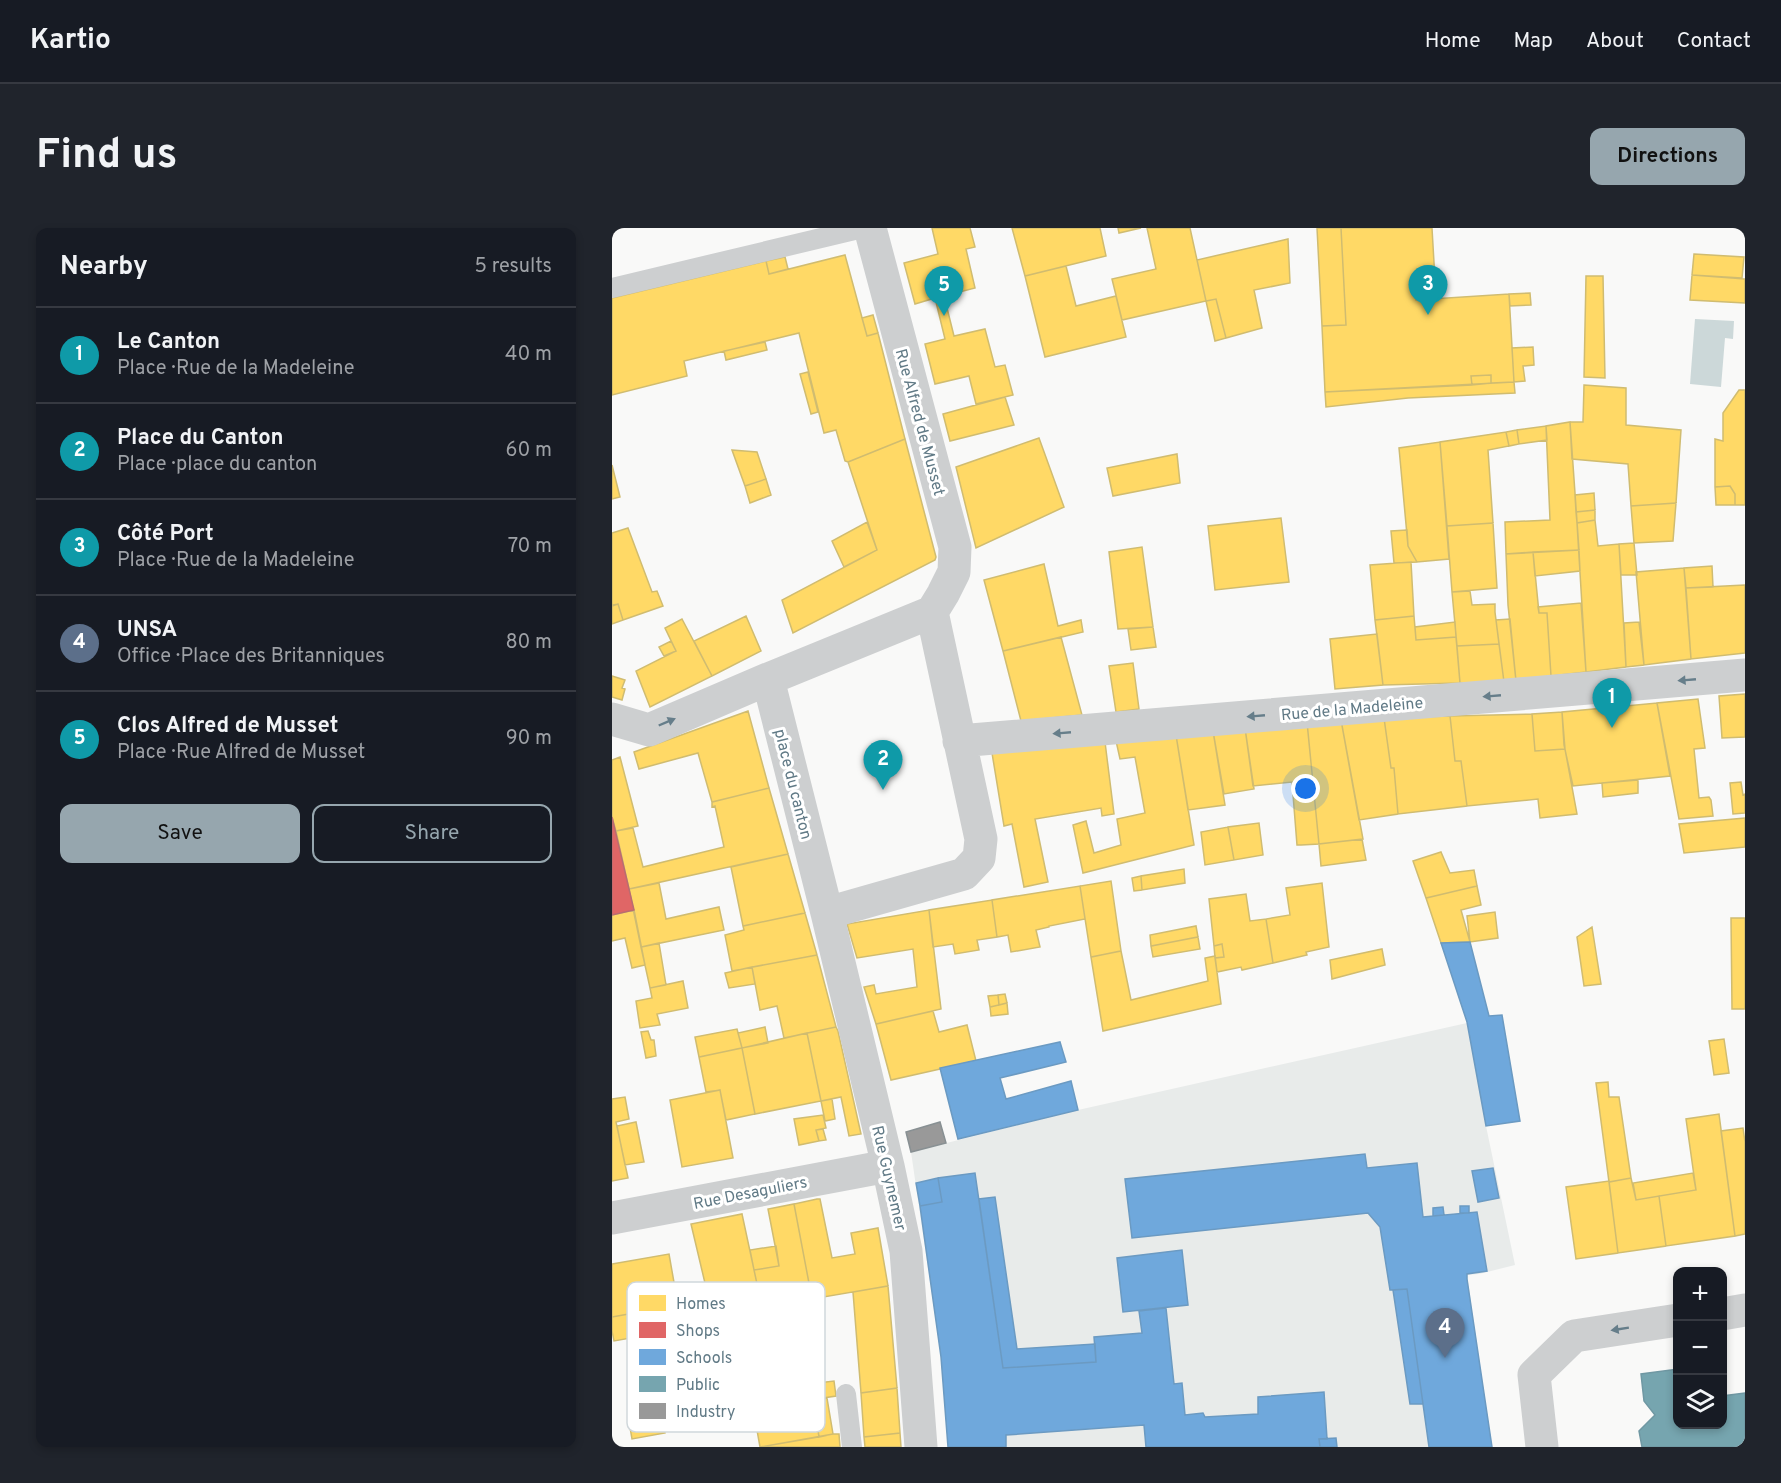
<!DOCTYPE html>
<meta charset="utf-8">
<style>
:root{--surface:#171b24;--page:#20242c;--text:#f1f3f6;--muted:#9ea1a6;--line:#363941;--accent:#96a6ae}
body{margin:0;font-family:Overpass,sans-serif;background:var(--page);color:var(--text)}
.controls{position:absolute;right:18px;bottom:18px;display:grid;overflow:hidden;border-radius:12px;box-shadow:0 3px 9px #0003}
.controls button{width:54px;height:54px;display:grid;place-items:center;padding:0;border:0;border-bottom:2px solid var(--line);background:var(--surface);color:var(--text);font:30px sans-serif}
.you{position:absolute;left:694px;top:561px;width:21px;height:21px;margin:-15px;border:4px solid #fff;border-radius:50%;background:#1a73e8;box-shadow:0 0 0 9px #1a73e833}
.badge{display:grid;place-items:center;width:39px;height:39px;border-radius:50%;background:var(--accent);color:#fff;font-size:20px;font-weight:700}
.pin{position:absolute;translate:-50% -50px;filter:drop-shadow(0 2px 3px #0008)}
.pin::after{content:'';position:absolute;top:32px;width:21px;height:18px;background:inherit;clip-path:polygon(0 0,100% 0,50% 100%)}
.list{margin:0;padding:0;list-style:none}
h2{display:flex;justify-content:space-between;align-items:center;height:78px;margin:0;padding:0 24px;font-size:26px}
h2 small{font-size:20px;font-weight:400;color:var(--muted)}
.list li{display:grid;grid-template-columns:39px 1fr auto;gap:18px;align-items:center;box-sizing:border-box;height:96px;padding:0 24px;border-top:2px solid var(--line)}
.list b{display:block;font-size:22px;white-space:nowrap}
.list p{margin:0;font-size:20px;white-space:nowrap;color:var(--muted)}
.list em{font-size:20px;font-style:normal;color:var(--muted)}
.actions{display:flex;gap:12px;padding:18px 24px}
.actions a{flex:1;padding:14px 0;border:2px solid var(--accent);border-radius:12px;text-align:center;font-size:21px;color:var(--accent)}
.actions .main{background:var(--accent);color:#111}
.icon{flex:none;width:33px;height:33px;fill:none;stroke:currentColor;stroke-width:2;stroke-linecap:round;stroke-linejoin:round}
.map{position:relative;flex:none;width:1133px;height:1219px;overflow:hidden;border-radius:12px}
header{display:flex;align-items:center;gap:36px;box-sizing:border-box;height:84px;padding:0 30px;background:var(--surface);border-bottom:2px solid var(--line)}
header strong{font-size:28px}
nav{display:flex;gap:33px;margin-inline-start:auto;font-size:21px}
.intro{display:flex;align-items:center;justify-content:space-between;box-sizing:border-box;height:144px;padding:0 36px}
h1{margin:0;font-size:42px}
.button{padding:15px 27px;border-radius:12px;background:var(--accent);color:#111;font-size:21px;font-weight:700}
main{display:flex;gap:36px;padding:0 36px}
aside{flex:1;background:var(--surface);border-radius:12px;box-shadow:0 3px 9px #0003}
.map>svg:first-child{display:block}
.built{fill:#e8ebea}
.water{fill:#ccd8d9}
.homes{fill:#ffd966;stroke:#d0bc70;stroke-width:1.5}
.shops{fill:#e06666;stroke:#ba6c70;stroke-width:1.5}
.schools{fill:#6fa8dc;stroke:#6b9ac2;stroke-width:1.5}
.public{fill:#76a5af;stroke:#7098a3;stroke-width:1.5}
.industry{fill:#999;stroke:#889093;stroke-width:1.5}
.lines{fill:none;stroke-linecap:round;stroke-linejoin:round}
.lane{stroke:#cdcfd0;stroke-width:20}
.street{stroke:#cdcfd0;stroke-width:33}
.oneway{fill:#667e8a}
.labels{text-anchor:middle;stroke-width:6;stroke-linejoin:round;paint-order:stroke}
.street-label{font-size:16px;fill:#617a86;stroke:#fff}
.key{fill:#fff;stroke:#d0d7db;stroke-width:1.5}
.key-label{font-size:16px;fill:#617a86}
</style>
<header>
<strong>Kartio</strong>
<nav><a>Home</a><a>Map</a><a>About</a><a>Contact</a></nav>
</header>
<div class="intro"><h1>Find us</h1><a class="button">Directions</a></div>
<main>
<aside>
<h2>Nearby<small>5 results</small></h2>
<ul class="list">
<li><span class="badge" style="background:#0f9aa8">1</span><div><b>Le Canton</b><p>Place · Rue de la Madeleine</p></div><em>40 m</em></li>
<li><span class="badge" style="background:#0f9aa8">2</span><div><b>Place du Canton</b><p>Place · place du canton</p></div><em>60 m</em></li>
<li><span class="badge" style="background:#0f9aa8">3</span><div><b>Côté Port</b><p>Place · Rue de la Madeleine</p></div><em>70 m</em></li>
<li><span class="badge" style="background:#5c6f8a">4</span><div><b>UNSA</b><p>Office · Place des Britanniques</p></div><em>80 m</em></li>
<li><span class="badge" style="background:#0f9aa8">5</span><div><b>Clos Alfred de Musset</b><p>Place · Rue Alfred de Musset</p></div><em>90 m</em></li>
</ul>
<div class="actions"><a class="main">Save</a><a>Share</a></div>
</aside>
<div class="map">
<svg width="1133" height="1219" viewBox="0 0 1133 1219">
<rect width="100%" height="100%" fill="#f9f9f8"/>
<!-- built -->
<path class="built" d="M 855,795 L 874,898 L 903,1037 L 867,1046 L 855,1047 L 880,1219 L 336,1219 L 329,1129 L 299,924 L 466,882 Z"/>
<!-- water -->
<path class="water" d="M 1083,91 L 1122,93 L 1121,111 L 1113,110 L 1109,159 L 1078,156 Z"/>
<!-- homes -->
<path class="homes" d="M 320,0 L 358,0 L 363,19 L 354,21 L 363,60 L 332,68 L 342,108 L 373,101 L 383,139 L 393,137 L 401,167 L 364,176 L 357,148 L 323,156 L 313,116 L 333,111 L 323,70 L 303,76 L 292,35 L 326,26 Z
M 400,0 L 488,0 L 494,28 L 413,48 Z
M 506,0 L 529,0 L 507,5 Z
M 535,0 L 578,0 L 594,73 L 510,92 L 500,51 L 544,41 Z
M 705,0 L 729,0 L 734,97 L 710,98 Z
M 729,0 L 820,0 L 823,52 L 803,52 L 804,72 L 897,66 L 902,154 L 879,155 L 879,147 L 859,148 L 860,157 L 713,164 L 710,98 L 734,97 Z
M 676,11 L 678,55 L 642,62 L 650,100 L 614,110 L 604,71 L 594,73 L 585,32 Z
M 1082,26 L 1132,29 L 1130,50 L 1080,47 Z
M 233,27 L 255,108 L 266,105 L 293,211 L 236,234 L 233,233 L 224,202 L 212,205 L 187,105 L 72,133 L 75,148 L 0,167 L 0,70 L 154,33 L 157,46 Z
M 173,29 L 176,41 L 157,46 L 154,33 Z
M 454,38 L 464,78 L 504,68 L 514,109 L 433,129 L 413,48 Z
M 1080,47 L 1133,51 L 1133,75 L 1078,72 Z
M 974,48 L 991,48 L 993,150 L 972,149 Z
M 918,65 L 919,77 L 898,78 L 897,66 Z
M 604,71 L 614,110 L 603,113 L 594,73 Z
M 261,87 L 266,105 L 255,108 L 250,90 Z
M 153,114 L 155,122 L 114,132 L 112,123 Z
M 921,119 L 922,137 L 911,138 L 913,153 L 902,154 L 900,120 Z
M 196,144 L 206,184 L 199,186 L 188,146 Z
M 879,147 L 879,155 L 860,157 L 859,148 Z
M 902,154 L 903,165 L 796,170 L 714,179 L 713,164 Z
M 972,157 L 1014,160 L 1014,197 L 1069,202 L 1064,275 L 1019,278 L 1016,236 L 960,231 L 958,194 L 971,194 Z
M 1127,162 L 1133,162 L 1133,277 L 1123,277 L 1123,266 L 1118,258 L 1103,259 L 1103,211 L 1111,213 L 1111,185 Z
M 393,169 L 402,197 L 338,213 L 331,186 Z
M 958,194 L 967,322 L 894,326 L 893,294 L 938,292 L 934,198 Z
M 934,198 L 935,212 L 907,216 L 905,202 Z
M 905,202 L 907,216 L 897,218 L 894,204 Z
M 894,204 L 897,218 L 876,222 L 881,295 L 835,298 L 828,214 Z
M 427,210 L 452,279 L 364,320 L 344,239 Z
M 293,211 L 324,329 L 323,332 L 181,405 L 170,372 L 265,322 L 236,234 Z
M 828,214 L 837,331 L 805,334 L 796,318 L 787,220 Z
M 120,222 L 145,224 L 154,251 L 133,258 Z
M 565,226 L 568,255 L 501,268 L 495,240 Z
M 0,237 L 8,269 L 0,271 Z
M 154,251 L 159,267 L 138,275 L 133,258 Z
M 1118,258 L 1123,266 L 1123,277 L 1104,277 L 1103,259 Z
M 982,265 L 983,282 L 964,284 L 963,267 Z
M 1064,275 L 1061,313 L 1022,315 L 1019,278 Z
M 983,282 L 983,292 L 965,295 L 964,284 Z
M 669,290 L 677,354 L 603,362 L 596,298 Z
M 983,292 L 986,318 L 1007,316 L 1014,439 L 974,444 L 965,295 Z
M 255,294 L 265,322 L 232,339 L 220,313 Z
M 881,295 L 885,360 L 840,364 L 835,298 Z
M 16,300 L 40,364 L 45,363 L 51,378 L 11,392 L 6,376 L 1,377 L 0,376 L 0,305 Z
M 795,302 L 796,318 L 805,334 L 782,335 L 779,303 Z
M 1022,315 L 1025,347 L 1009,347 L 1007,316 Z
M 530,319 L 541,399 L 506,401 L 497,324 Z
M 967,322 L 968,343 L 923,348 L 921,324 Z
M 921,324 L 927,385 L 935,385 L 939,448 L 904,453 L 896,377 L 894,326 Z
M 799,334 L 802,388 L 763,392 L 758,337 Z
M 432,336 L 446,398 L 469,392 L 471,404 L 391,423 L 372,352 Z
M 1100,338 L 1101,359 L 1074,360 L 1072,340 Z
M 1072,340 L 1079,431 L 1032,437 L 1024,344 Z
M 1133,357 L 1133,425 L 1079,431 L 1074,360 Z
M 858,363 L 860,377 L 883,376 L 883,384 L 887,416 L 845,418 L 840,364 Z
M 969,375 L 974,444 L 939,448 L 935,385 L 927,385 L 926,379 Z
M 6,376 L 11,392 L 0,396 L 0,378 Z
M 134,388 L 149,423 L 100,448 L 82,413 Z
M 802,388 L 804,412 L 844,409 L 848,455 L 771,457 L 763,392 Z
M 70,391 L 100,448 L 38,479 L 24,443 L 64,423 L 53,400 Z
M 898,391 L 904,453 L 892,454 L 884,392 Z
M 843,394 L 844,409 L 804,412 L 803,399 Z
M 1027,394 L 1032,437 L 1014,439 L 1012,395 Z
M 541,399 L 544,419 L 519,422 L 516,401 Z
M 765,406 L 771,457 L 723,461 L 718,411 Z
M 449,409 L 470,487 L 409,493 L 391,423 Z
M 59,413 L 64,423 L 52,428 L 47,419 Z
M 887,416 L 892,454 L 848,455 L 845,418 Z
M 521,435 L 527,481 L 504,484 L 497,438 Z
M 0,448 L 13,452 L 10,460 L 13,461 L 10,472 L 0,469 Z
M 1133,466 L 1133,509 L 1110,510 L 1107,468 Z
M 1086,471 L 1093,520 L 1082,521 L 1087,570 L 1097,569 L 1099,572 L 1101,588 L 1067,591 L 1045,475 Z
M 1045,475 L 1058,548 L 961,558 L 952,517 L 950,484 Z
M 136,483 L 157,560 L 100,574 L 86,525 L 27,541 L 22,524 Z
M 950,484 L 953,521 L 923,523 L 920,486 Z
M 920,486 L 923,523 L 953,521 L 965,586 L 928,590 L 926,571 L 855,578 L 849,533 L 843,533 L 838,488 Z
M 838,488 L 843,533 L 849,533 L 855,578 L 786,586 L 782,540 L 779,540 L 772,490 Z
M 772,490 L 779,540 L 782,540 L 786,586 L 747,592 L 729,492 Z
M 729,492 L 751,611 L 707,616 L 695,494 Z
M 695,494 L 707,616 L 689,617 L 685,617 L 680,554 L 641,558 L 633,500 Z
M 633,500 L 642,561 L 612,566 L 601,503 Z
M 601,503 L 613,577 L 576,582 L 564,507 Z
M 564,507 L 582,617 L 471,645 L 461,597 L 474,593 L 482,625 L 509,617 L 505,591 L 533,585 L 523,529 L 508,531 L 504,513 Z
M 493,514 L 502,586 L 490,588 L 489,580 L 423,591 L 436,654 L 412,659 L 400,596 L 392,598 L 380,525 Z
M 8,529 L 26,598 L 4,603 L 0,589 L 0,532 Z
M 1026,552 L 1026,565 L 991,569 L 990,555 Z
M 1129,554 L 1131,567 L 1133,566 L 1133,585 L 1121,586 L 1118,555 Z
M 157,560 L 176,626 L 17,661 L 4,603 L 21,600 L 31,639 L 112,619 L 103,578 L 100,579 L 100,574 Z
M 1133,590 L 1133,619 L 1072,625 L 1067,596 Z
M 647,595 L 651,627 L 622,632 L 616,599 Z
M 616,599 L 622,632 L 593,637 L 589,604 Z
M 750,611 L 754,632 L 709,638 L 707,616 Z
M 829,624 L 838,645 L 862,642 L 865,658 L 814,670 L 801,633 Z
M 176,626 L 193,685 L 131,698 L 119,639 Z
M 572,641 L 573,655 L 530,662 L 529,648 Z
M 529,648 L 530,662 L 522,663 L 520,650 Z
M 499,653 L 509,723 L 479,729 L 468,658 Z
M 47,655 L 54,691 L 107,679 L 112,702 L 29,719 L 17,661 Z
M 710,655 L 717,719 L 694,724 L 695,727 L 661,735 L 654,691 L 678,687 L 674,660 Z
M 468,658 L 473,691 L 437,698 L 437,699 L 424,702 L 428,719 L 399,724 L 396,707 L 385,709 L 380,672 Z
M 865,658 L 869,677 L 849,682 L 858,714 L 829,715 L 814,670 Z
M 634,666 L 638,693 L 654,691 L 661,735 L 630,742 L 629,739 L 605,744 L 603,730 L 612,729 L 610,716 L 602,718 L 597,671 Z
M 380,672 L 385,709 L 365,712 L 367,722 L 343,726 L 341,716 L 321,719 L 317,682 Z
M 22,682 L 33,737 L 20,740 L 13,710 L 0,713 L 0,687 Z
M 317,682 L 329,781 L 264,796 L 252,759 L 262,757 L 264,766 L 305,759 L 301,721 L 245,730 L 235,696 Z
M 883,684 L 886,710 L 858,714 L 855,688 Z
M 193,685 L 205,727 L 120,743 L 113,707 L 132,702 L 131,698 Z
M 1119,690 L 1133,690 L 1133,781 L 1120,781 Z
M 584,698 L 586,709 L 539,718 L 538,707 Z
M 980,699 L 989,756 L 972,758 L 965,709 Z
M 586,709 L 588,721 L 541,729 L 539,718 Z
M 47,715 L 54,757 L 38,760 L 29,719 Z
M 610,716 L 612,729 L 603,730 L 602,718 Z
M 770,721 L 773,737 L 720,751 L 718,732 Z
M 509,723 L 519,772 L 596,753 L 593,730 L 603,728 L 609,776 L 491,803 L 479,729 Z
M 205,727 L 224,799 L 172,810 L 165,778 L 148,782 L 140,739 Z
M 140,739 L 143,756 L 117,760 L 113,745 Z
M 71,753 L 76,780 L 45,786 L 48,797 L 28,800 L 24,773 L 40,770 L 38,760 Z
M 393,766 L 395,775 L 387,777 L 386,767 Z
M 386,767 L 387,777 L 378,779 L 376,768 Z
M 395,775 L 396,786 L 379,788 L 378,779 Z
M 321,783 L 327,804 L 355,797 L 364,833 L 279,852 L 264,796 Z
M 153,799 L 156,815 L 130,820 L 126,805 Z
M 224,799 L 226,803 L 249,906 L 237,908 L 229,869 L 209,873 L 195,805 Z
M 125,801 L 130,820 L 87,829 L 83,809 Z
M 36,803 L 39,812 L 42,812 L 44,828 L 34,830 L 29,804 Z
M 195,805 L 209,873 L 143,886 L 130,820 Z
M 1112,811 L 1117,845 L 1102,847 L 1097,813 Z
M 130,820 L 143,886 L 114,892 L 108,862 L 94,864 L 87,829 Z
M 996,854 L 997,869 L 1007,869 L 1019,950 L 997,954 L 984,855 Z
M 108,862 L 121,930 L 70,939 L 58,872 Z
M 13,869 L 17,891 L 4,894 L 16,950 L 0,953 L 0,871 Z
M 220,871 L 223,891 L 213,893 L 209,873 Z
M 1107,886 L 1123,1008 L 1054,1018 L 1047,968 L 1084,962 L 1074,891 Z
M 211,887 L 214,900 L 204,902 L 207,913 L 187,917 L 182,891 Z
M 24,894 L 32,934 L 13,937 L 5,898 Z
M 1131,900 L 1133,914 L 1133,1006 L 1123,1008 L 1109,903 Z
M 211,901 L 214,912 L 207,913 L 204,902 Z
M 1081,945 L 1084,962 L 1024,972 L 1021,955 Z
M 1019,950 L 1024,972 L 1047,968 L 1054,1018 L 1006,1025 L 997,954 Z
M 997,953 L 1006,1025 L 964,1031 L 954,959 Z
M 205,971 L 208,971 L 220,1030 L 243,1026 L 239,1005 L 266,1000 L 276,1058 L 200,1071 L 182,976 Z
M 182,976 L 200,1071 L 150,1079 L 142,1042 L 167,1038 L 156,981 Z
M 130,986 L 150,1079 L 124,1083 L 133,1134 L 106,1137 L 101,1089 L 79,996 Z
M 164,1018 L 167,1038 L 142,1042 L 138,1022 Z
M 57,1026 L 66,1077 L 0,1089 L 0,1036 Z
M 276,1058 L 285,1160 L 249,1165 L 241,1064 Z
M 66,1077 L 70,1101 L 2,1113 L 0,1103 L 0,1089 Z
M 222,1153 L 224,1168 L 191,1173 L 189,1157 Z
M 285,1160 L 288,1205 L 252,1209 L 249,1165 Z
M 215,1170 L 221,1206 L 207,1209 L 201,1171 Z
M 201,1171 L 207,1209 L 148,1219 L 141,1180 Z
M 48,1181 L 53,1205 L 20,1211 L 16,1188 Z
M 288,1205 L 289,1219 L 253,1219 L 252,1209 Z
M 221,1206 L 227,1206 L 228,1219 L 148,1219 Z"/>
<!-- shops -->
<path class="shops" d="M 0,589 L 22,682 L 0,687 Z"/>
<!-- schools -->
<path class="schools" d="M 858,714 L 877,788 L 890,787 L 908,893 L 874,898 L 855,794 L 829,715 Z
M 448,814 L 454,834 L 388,850 L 394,871 L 459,853 L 466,882 L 346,911 L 328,840 Z
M 753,926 L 755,940 L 805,935 L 811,989 L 865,984 L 875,1043 L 855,1046 L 855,1051 L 880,1219 L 817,1219 L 795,1061 L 778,1062 L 768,999 L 756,985 L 520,1010 L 513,951 Z
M 881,940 L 887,970 L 866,974 L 860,943 Z
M 363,945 L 391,1140 L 484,1134 L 482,1109 L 530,1105 L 527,1083 L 554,1080 L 562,1156 L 570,1155 L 573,1187 L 591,1185 L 593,1189 L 646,1186 L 646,1169 L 712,1164 L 715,1211 L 707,1211 L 708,1219 L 534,1219 L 532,1197 L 394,1207 L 394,1219 L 336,1219 L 329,1129 L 308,978 L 330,974 L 326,950 Z
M 326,950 L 330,974 L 308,978 L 304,955 Z
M 383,969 L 405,1121 L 483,1116 L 484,1134 L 391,1140 L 367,971 Z
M 848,978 L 857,978 L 857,985 L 848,985 Z
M 831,979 L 832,987 L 821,988 L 821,980 Z
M 570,1022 L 576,1077 L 511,1084 L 505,1030 Z
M 795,1061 L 811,1176 L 798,1176 L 781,1062 Z
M 724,1210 L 725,1219 L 708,1219 L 707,1211 Z"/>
<!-- public -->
<path class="public" d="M 1066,1141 L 1066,1196 L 1110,1196 L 1110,1168 L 1133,1165 L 1133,1219 L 1030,1219 L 1027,1203 L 1043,1187 L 1032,1173 L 1029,1146 Z"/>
<!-- industry -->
<path class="industry" d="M 328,894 L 334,915 L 299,924 L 294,904 Z"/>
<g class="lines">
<!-- lane -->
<path class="lane" d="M 0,60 L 251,0
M 234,1166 L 240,1219"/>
<!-- street -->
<path class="street" d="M 258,0 L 343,319 L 342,344 L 331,366 L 320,384
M 320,384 L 369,611 L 367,630 L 352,646 L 215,685 L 156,451 Z
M 0,491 L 37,502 L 156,451
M 347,513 L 1133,447
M 215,685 L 276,938 L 294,1023 L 309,1219
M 0,990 L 276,938
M 1110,1086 L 1133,1082
M 930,1219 L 922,1147 L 962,1108 L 1066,1092"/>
</g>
<!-- one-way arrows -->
<defs><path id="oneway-solid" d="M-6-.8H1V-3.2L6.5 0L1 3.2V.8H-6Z" transform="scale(1.5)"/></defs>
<g class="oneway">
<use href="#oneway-solid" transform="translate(1075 452) rotate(175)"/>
<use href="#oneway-solid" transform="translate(880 468) rotate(175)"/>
<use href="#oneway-solid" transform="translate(644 488) rotate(175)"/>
<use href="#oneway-solid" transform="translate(55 494) rotate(-23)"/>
<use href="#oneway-solid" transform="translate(450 505) rotate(175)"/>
<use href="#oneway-solid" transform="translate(1008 1101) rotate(171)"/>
</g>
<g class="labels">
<!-- street labels -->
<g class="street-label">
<text transform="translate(309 194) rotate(75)" y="6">Rue Alfred de Musset</text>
<text transform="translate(740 480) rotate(-5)" y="6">Rue de la Madeleine</text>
<text transform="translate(182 556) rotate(76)" y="6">place du canton</text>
<text transform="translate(278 950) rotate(77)" y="6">Rue Guynemer</text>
<text transform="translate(138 964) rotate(-11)" y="6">Rue Desaguliers</text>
</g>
</g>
<!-- legend -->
<rect x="15" y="1054" width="198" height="150" rx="9" class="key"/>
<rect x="27" y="1067" width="27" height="16" fill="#ffd966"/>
<rect x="27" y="1094" width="27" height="16" fill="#e06666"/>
<rect x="27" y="1121" width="27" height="16" fill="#6fa8dc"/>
<rect x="27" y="1148" width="27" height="16" fill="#76a5af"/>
<rect x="27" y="1175" width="27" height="16" fill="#999"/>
<g class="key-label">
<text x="64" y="1081">Homes</text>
<text x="64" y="1108">Shops</text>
<text x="64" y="1135">Schools</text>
<text x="64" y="1162">Public</text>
<text x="64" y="1189">Industry</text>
</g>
</svg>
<div class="controls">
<button>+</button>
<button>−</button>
<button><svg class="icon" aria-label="layers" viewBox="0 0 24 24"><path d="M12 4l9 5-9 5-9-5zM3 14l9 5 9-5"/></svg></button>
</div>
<div class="you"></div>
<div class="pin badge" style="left:1000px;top:500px;background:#0f9aa8">1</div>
<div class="pin badge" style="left:271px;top:562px;background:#0f9aa8">2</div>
<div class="pin badge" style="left:816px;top:87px;background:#0f9aa8">3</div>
<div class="pin badge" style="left:833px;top:1130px;background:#5c6f8a">4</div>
<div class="pin badge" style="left:332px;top:88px;background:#0f9aa8">5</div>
</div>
</main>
